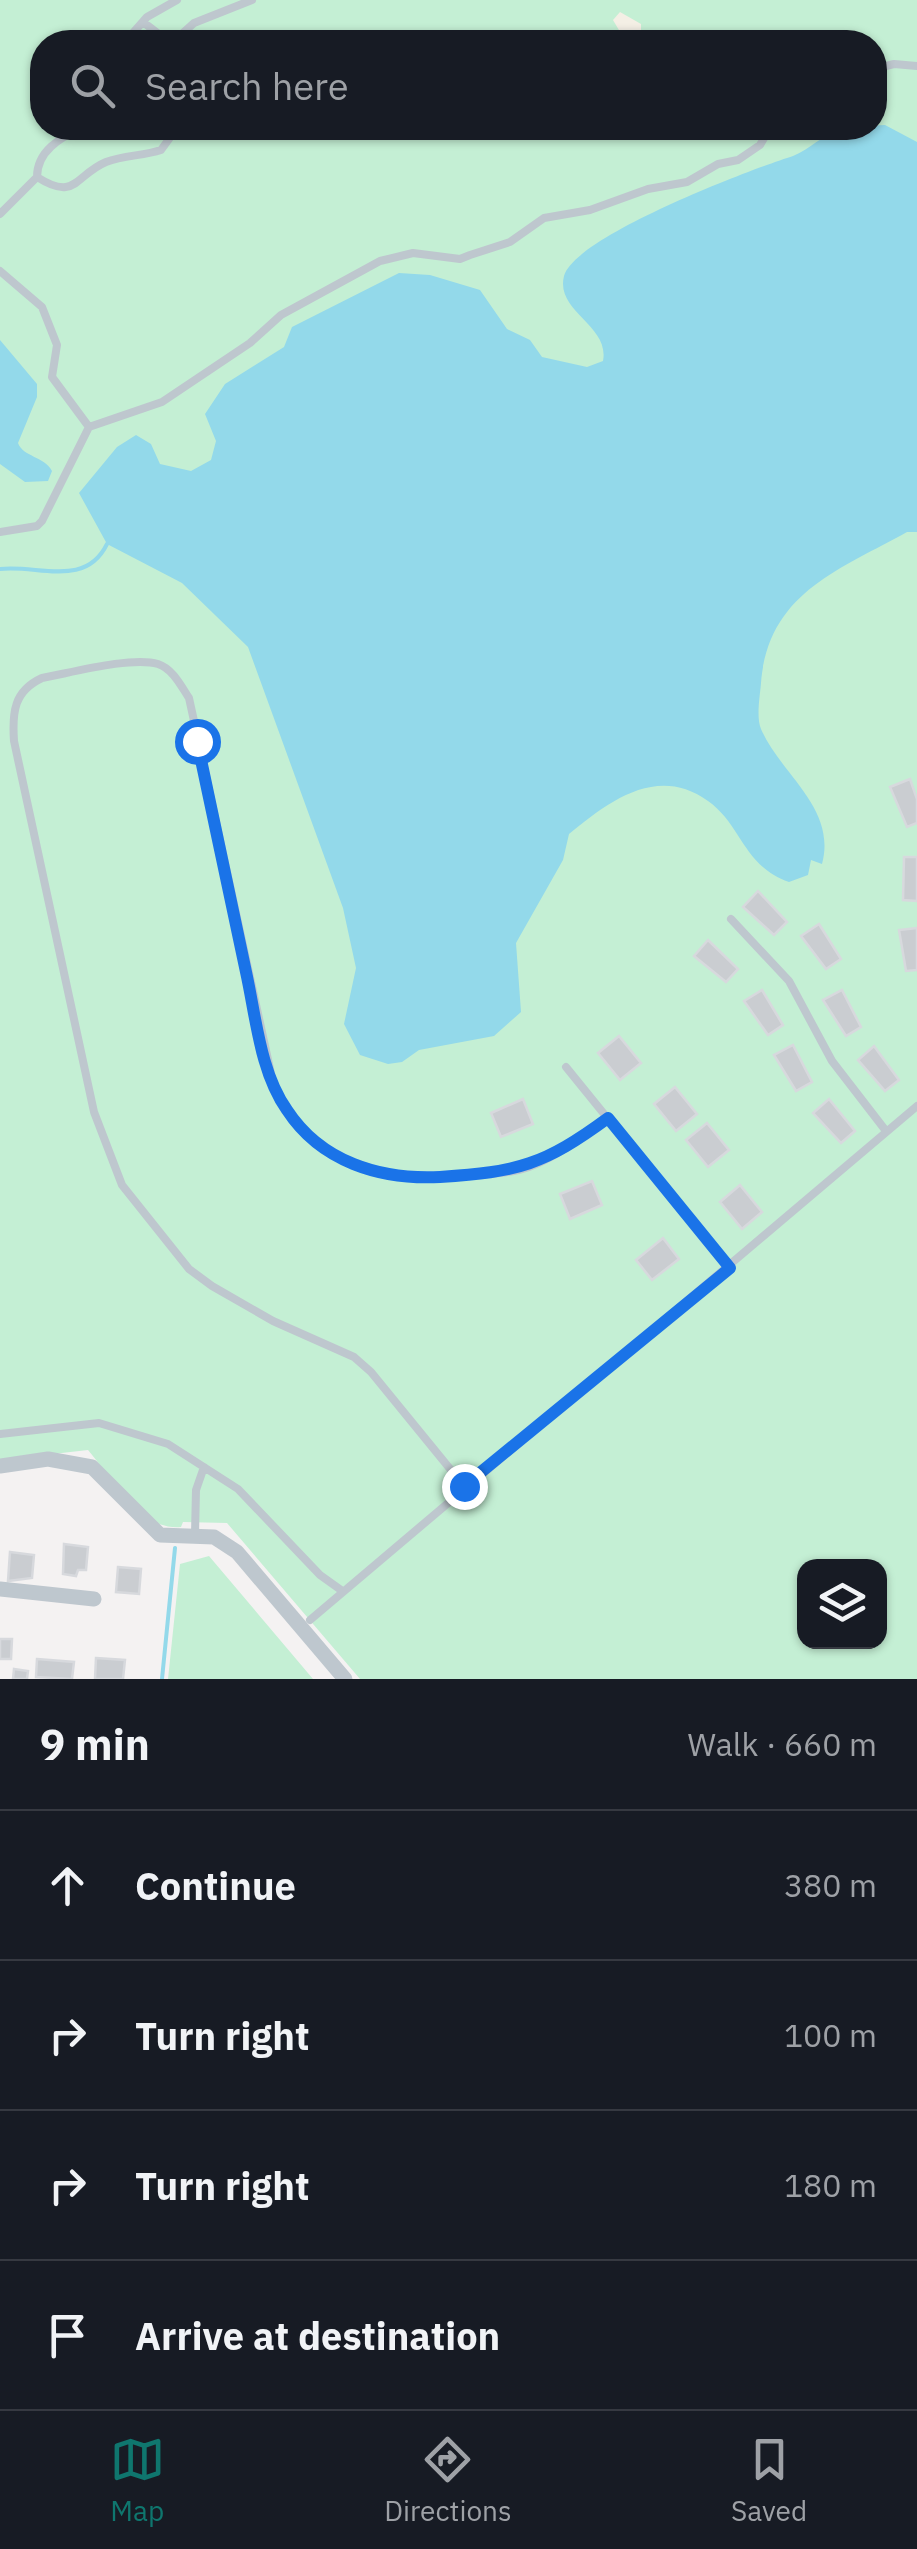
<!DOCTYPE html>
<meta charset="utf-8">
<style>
:root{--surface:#171b24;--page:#242831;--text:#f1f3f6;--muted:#9ea1a6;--line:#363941;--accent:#0f766e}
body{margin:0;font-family:"IBM Plex Sans",sans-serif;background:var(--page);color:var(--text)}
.controls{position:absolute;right:30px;bottom:30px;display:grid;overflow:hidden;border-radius:20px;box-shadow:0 2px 8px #0004}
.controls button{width:90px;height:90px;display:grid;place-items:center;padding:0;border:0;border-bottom:2px solid var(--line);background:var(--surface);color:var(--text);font:50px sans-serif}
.stop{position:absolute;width:30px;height:30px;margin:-22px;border:8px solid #1a73e8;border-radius:50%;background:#fff}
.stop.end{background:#1a73e8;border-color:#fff;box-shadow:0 2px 10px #0008}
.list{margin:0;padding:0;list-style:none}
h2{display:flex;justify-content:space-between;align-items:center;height:130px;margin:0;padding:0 40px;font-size:42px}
h2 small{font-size:32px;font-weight:400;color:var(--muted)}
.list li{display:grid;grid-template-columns:65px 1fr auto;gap:30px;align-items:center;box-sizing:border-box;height:150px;padding:0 40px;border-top:2px solid var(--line)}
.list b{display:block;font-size:38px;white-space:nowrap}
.list em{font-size:32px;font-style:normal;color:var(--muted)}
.icon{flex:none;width:55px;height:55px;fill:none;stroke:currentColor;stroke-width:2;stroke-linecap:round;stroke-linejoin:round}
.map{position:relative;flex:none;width:917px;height:1679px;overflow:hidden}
.search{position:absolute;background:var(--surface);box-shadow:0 2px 8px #0004;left:30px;right:30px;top:30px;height:110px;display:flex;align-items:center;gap:25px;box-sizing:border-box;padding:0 35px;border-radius:40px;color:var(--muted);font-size:38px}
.sheet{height:730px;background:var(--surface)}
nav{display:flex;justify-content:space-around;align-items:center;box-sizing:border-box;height:140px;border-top:2px solid var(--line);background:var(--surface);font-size:28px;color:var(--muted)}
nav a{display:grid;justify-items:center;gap:5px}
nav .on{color:var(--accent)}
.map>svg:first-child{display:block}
.green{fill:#c4efd4;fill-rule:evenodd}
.sand{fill:#f4efe5}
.water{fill:#93d9ea}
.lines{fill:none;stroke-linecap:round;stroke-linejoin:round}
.stream{stroke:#93d9ea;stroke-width:4}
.building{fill:#cacdd1;stroke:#d7d9dd;stroke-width:2.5}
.service{stroke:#bec7ce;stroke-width:8}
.minor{stroke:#bec7ce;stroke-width:15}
.route{stroke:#1a73e8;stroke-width:12}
</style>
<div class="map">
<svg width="917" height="1679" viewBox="0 0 917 1679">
<rect width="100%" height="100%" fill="#f4f2f2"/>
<!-- green -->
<path class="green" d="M 0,0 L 917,0 L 917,1679 L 360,1679 L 227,1523 L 183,1522 L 181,1527 C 140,1531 113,1479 88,1450 L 0,1460 ZM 42,42 L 874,42 L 874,128 L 42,128 ZM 804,1566 L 880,1566 L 880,1642 L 804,1642 Z
M 209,1556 L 313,1679 L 168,1679 L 180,1564 Z"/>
<!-- sand -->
<path class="sand" d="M 620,12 L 641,24 L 641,42 L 626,42 L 613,20 Z"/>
<!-- water -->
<path class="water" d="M 885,125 L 917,142 L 917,532 L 907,532 C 839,570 768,593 761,683 C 760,696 756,717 761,729 C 781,775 837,808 822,864 L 811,860 L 808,875 L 789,882 C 743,866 742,825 708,801 C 657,764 608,802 569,834 L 563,860 L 516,943 L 521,1012 L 494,1036 L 419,1050 L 402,1062 L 388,1064 L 360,1055 L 344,1024 L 356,968 L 343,908 L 248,647 L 182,583 L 107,544 L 79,493 L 117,447 L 136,435 L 151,444 L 160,464 L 191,471 L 211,460 L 216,441 L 205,414 L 225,384 L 284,347 L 292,327 L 399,273 L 430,275 L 480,290 L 507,329 L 530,340 L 542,357 L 587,367 L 603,361 C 610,325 555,312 564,276 C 575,236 752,169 793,156 C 809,150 823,134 840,130 C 854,126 871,126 885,125 Z
M 0,340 L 37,384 L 37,397 L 18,443 C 23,457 44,456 52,471 L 48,481 L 25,482 L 0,464 Z"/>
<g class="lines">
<!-- stream -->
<path class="stream" d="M 0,569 C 37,564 85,589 107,544
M 162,1679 L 175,1548"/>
</g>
<!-- building -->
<path class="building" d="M 910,779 L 917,799 L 917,823 L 907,827 L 890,787 Z
M 904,857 L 917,857 L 917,901 L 903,900 Z
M 758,891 L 787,922 L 774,935 L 743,907 Z
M 819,924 L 841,959 L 826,969 L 801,936 Z
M 917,928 L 917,970 L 906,971 L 899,930 Z
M 708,940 L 738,969 L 726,982 L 694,956 Z
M 762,990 L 783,1025 L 768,1035 L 744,1001 Z
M 842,990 L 861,1027 L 846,1036 L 823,1000 Z
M 619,1036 L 641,1063 L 620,1080 L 598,1053 Z
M 793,1045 L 812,1082 L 796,1091 L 774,1055 Z
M 874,1046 L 899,1080 L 885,1091 L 858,1060 Z
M 675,1087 L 697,1114 L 676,1131 L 654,1104 Z
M 523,1099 L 533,1124 L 501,1137 L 491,1113 Z
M 829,1099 L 855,1131 L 841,1143 L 813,1113 Z
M 707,1123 L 729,1150 L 708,1167 L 686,1140 Z
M 592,1181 L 602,1205 L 570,1219 L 560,1194 Z
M 740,1185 L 762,1212 L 742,1229 L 720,1202 Z
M 663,1238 L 679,1259 L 652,1280 L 636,1260 Z
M 64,1544 L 88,1547 L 86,1570 L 78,1570 L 76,1576 L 63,1574 Z
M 10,1552 L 34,1555 L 32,1578 L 8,1581 Z
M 118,1567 L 141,1569 L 139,1594 L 116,1592 Z
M 0,1639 L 12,1639 L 11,1659 L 0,1659 Z
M 96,1658 L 125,1660 L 123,1679 L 95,1679 Z
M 37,1659 L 74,1662 L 72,1679 L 36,1677 Z
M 14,1669 L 28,1671 L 27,1679 L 13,1679 Z"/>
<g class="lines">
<!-- service -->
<path class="service" d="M 143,22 L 169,42
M 125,42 L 147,17 L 177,0
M 173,42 L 194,23 L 252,0
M 874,69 L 894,64 L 917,66
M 81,128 C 60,138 37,151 37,177 C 76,202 75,175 106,162 C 124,155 143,156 161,150 L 177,128
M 0,214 L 37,177
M 0,271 L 42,307 L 57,345 L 52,377 L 89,427
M 89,427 L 162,402 L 250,343 L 281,315 L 380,261 L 413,253 L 460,259 L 470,255 L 510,242 L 544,218 L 590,210 L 648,189 L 687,182 L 718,164 L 738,160 L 760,145 L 770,128
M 0,532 L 37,526 L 42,521 L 89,427
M 731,919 L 789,981 L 832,1061 L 886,1131
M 566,1067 L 729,1268
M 0,1434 L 99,1423 L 168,1444 L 238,1489 L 320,1575 L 341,1590
M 464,1486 L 371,1372 L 354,1357 L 273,1321 L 212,1286 L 189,1269 L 122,1185 L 94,1112 L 14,741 C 12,712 14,691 42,678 C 70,673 132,656 158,664 C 173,669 181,686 189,698 L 274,1087 C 316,1166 376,1181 461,1176 C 482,1174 510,1174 529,1167 C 559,1156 583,1136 608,1118
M 195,1534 L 196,1490 L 204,1467
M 310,1620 L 917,1106"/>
<!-- minor -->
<path class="minor" d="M 0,1466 L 48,1459 L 92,1467 L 160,1535 L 214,1537 L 237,1552 L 345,1679
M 0,1589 L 94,1599"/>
</g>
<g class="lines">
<!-- route -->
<path class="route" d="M 197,741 C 213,818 230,895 246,972 C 256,1017 260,1072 287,1110 C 321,1162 380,1180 440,1177 C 518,1172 544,1165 608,1118 L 730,1268 L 464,1486"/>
</g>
</svg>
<div class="controls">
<button><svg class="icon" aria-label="layers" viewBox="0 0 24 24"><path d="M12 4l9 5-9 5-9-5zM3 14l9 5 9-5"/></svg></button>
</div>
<div class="stop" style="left:197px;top:741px"></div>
<div class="stop end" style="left:464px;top:1486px"></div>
<div class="search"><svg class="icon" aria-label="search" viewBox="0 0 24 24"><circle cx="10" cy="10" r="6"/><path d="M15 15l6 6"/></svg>Search here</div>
</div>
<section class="sheet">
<h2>9 min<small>Walk · 660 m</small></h2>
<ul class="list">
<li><svg class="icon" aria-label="ahead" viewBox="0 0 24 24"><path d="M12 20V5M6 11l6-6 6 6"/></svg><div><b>Continue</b></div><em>380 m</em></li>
<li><svg class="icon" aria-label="right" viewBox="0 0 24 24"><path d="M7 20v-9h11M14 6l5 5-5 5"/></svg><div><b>Turn right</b></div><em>100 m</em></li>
<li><svg class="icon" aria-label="right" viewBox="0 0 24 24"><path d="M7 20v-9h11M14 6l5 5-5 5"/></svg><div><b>Turn right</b></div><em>180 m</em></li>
<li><svg class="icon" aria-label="arrive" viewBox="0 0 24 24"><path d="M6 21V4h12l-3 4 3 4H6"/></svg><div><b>Arrive at destination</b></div></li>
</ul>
</section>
<nav>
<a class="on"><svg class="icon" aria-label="map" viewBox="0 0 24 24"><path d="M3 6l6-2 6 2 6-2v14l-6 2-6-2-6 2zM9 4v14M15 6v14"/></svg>Map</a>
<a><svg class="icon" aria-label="directions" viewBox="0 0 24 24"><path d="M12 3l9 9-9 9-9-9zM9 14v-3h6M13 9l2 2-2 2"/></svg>Directions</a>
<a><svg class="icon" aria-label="saved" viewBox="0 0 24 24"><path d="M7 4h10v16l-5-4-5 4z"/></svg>Saved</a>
</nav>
